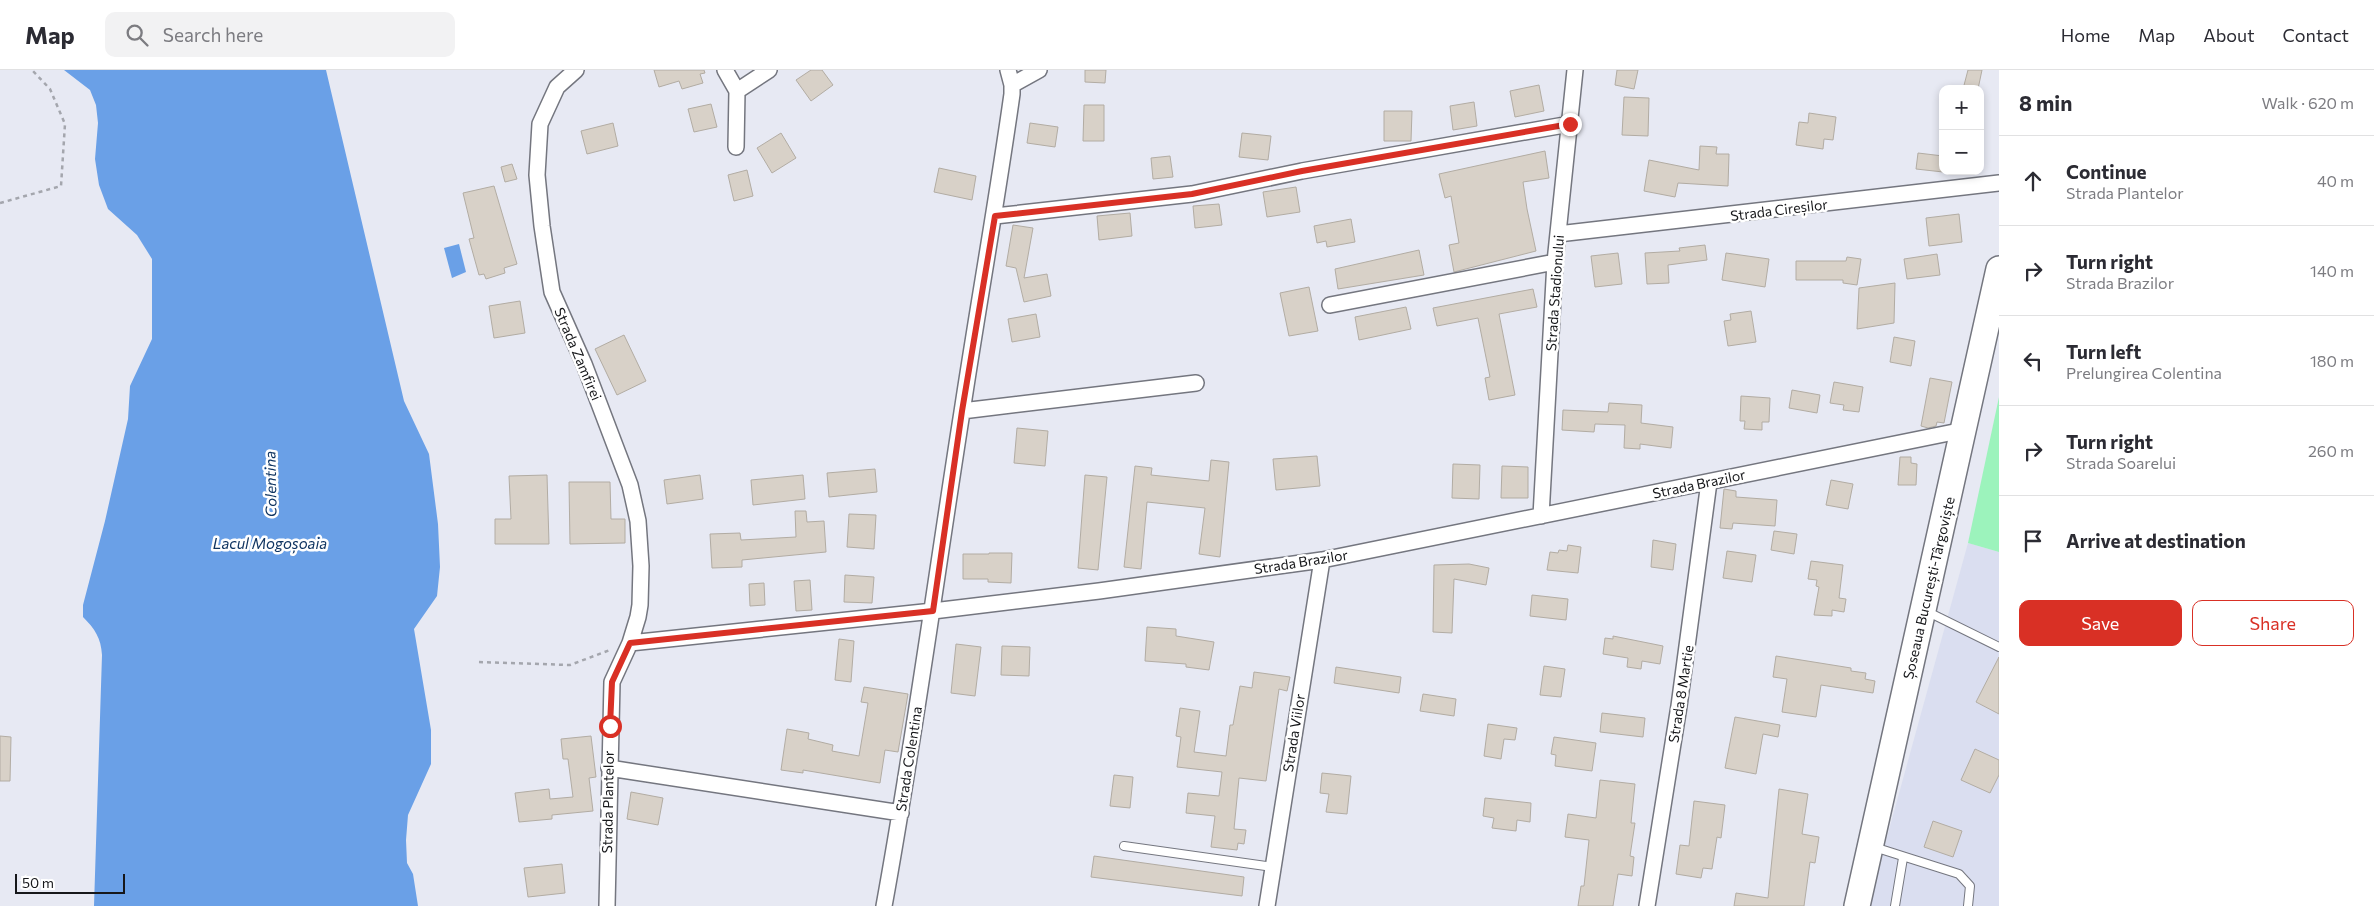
<!DOCTYPE html>
<meta charset="utf-8">
<style>
:root{--surface:#fff;--page:#f2f2f3;--text:#2b2b33;--muted:#7c7c81;--line:#e1e1e2;--accent:#d93025}
body{margin:0;font-family:Commissioner,sans-serif;background:var(--page);color:var(--text)}
.controls{position:absolute;right:15px;top:15px;display:grid;overflow:hidden;border-radius:10px;box-shadow:0 2px 8px #0003}
.controls button{width:45px;height:45px;display:grid;place-items:center;padding:0;border:0;border-bottom:1px solid var(--line);background:var(--surface);color:var(--text);font:25px sans-serif}
.scale{position:absolute;left:15px;bottom:12px;width:110px;box-sizing:border-box;padding-left:5px;border:2px solid #16171a;border-top:0;font-size:14px;line-height:18px;white-space:nowrap;color:#16171a;-webkit-text-stroke:4px #fff;paint-order:stroke}
.stop{position:absolute;width:15px;height:15px;margin:-11px;border:4px solid #d93025;border-radius:50%;background:#fff}
.stop.end{background:#d93025;border-color:#fff;box-shadow:0 1px 5px #0008}
.list{margin:0;padding:0;list-style:none}
h2{display:flex;justify-content:space-between;align-items:center;height:65px;margin:0;padding:0 20px;font-size:21px}
h2 small{font-size:16px;font-weight:400;color:var(--muted)}
.list li{display:grid;grid-template-columns:32px 1fr auto;gap:15px;align-items:center;box-sizing:border-box;height:90px;padding:0 20px;border-top:1px solid var(--line)}
.list b{display:block;font-size:19px;white-space:nowrap}
.list p{margin:0;font-size:16px;white-space:nowrap;color:var(--muted)}
.list em{font-size:16px;font-style:normal;color:var(--muted)}
.actions{display:flex;gap:10px;padding:15px 20px}
.actions a{flex:1;padding:11px 0;border:1px solid var(--accent);border-radius:10px;text-align:center;font-size:18px;color:var(--accent)}
.actions .main{background:var(--accent);color:#fff}
.icon{flex:none;width:28px;height:28px;fill:none;stroke:currentColor;stroke-width:2;stroke-linecap:round;stroke-linejoin:round}
.map{position:relative;flex:none;width:1999px;height:836px;overflow:hidden}
header{display:flex;align-items:center;gap:30px;box-sizing:border-box;height:70px;padding:0 25px;background:var(--surface);border-bottom:1px solid var(--line)}
header strong{font-size:24px}
nav{display:flex;gap:28px;margin-inline-start:auto;font-size:18px}
.search{width:350px;height:45px;background:var(--page);display:flex;align-items:center;gap:12px;box-sizing:border-box;padding:0 18px;border-radius:10px;color:var(--muted);font-size:19px}
main{display:flex}
aside{flex:1;background:var(--surface)}
.map>svg:first-child{display:block}
.built{fill:#dadef0}
.green{fill:#9cf3bc}
.water{fill:#6aa0e7}
.building{fill:#d8d1c8;stroke:#b2aca3}
.lines{fill:none;stroke-linecap:round;stroke-linejoin:round}
.service-casing{stroke:#74767f;stroke-width:10}
.minor-casing{stroke:#74767f;stroke-width:18}
.primary-casing{stroke:#74767f;stroke-width:28}
.path{stroke:#a4a6ad;stroke-width:2.5;stroke-dasharray:4 4;stroke-linecap:butt}
.service{stroke:#fff;stroke-width:8}
.minor{stroke:#fff;stroke-width:15}
.primary{stroke:#fff;stroke-width:25}
.route{stroke:#d93025;stroke-width:6}
.labels{text-anchor:middle;stroke-width:5;stroke-linejoin:round;paint-order:stroke}
.street-label{font-size:14px;fill:#16171a;stroke:#fff}
.water-label{font-size:15px;font-style:italic;fill:#0f3461;stroke:#fff}
</style>
<header>
<strong>Map</strong>
<div class="search"><svg class="icon" aria-label="search" viewBox="0 0 24 24"><circle cx="10" cy="10" r="6"/><path d="M15 15l6 6"/></svg>Search here</div>
<nav><a>Home</a><a>Map</a><a>About</a><a>Contact</a></nav>
</header>
<main>
<div class="map">
<svg width="1999" height="836" viewBox="0 0 1999 836">
<rect width="100%" height="100%" fill="#e7e9f3"/>
<!-- built -->
<path class="built" d="M 1968,473 L 1999,482 L 1999,836 L 1868,836 Z"/>
<!-- green -->
<path class="green" d="M 1999,327 L 1999,482 L 1968,473 Z"/>
<!-- water -->
<path class="water" d="M 64,0 L 326,0 L 404,331 L 429,384 L 438,454 L 440,497 L 437,526 L 414,559 L 431,660 L 431,694 L 408,745 L 406,770 L 407,793 L 413,804 L 418,836 L 94,836 L 102,585 C 101,568 95,559 83,547 L 83,535 L 105,451 L 128,349 L 130,316 L 152,269 L 152,189 L 137,165 L 108,139 L 99,115 L 95,89 L 98,53 L 96,35 L 90,20 Z
M 459,174 L 466,202 L 452,208 L 444,178 Z"/>
<!-- building -->
<path class="building" d="M 654,0 L 704,0 L 705,3 L 700,4 L 703,13 L 682,19 L 679,11 L 659,17 Z
M 811,0 L 822,0 L 833,15 L 811,31 L 796,10 Z
M 1085,0 L 1106,0 L 1105,13 L 1085,12 Z
M 1617,0 L 1638,0 L 1634,19 L 1615,15 Z
M 1968,0 L 1982,0 L 1978,19 L 1963,19 Z
M 1539,15 L 1544,41 L 1515,47 L 1510,21 Z
M 1624,27 L 1649,28 L 1648,66 L 1622,65 Z
M 1474,32 L 1477,56 L 1453,60 L 1450,36 Z
M 711,34 L 717,57 L 694,62 L 688,39 Z
M 1084,35 L 1104,35 L 1104,71 L 1083,71 Z
M 1384,41 L 1412,41 L 1411,71 L 1384,71 Z
M 1809,43 L 1836,47 L 1833,70 L 1824,69 L 1823,79 L 1796,75 L 1799,52 L 1808,53 Z
M 613,53 L 618,76 L 587,84 L 581,61 Z
M 1030,53 L 1058,57 L 1055,77 L 1027,73 Z
M 781,63 L 796,88 L 772,103 L 757,78 Z
M 1242,63 L 1271,66 L 1268,90 L 1239,87 Z
M 1700,76 L 1717,77 L 1716,84 L 1729,84 L 1728,116 L 1678,113 L 1675,127 L 1644,121 L 1649,90 L 1699,100 Z
M 1545,81 L 1549,108 L 1523,112 L 1527,139 L 1536,181 L 1454,202 L 1449,175 L 1459,173 L 1451,126 L 1445,128 L 1439,104 Z
M 1918,83 L 1943,86 L 1943,102 L 1916,99 Z
M 1170,86 L 1173,107 L 1153,109 L 1151,88 Z
M 512,94 L 517,109 L 505,112 L 501,97 Z
M 939,98 L 976,106 L 972,130 L 934,122 Z
M 747,100 L 753,126 L 734,131 L 728,105 Z
M 494,116 L 517,194 L 504,198 L 505,203 L 486,209 L 484,204 L 479,205 L 469,169 L 474,168 L 463,123 Z
M 1296,117 L 1300,142 L 1267,147 L 1263,122 Z
M 1219,134 L 1222,155 L 1195,158 L 1193,136 Z
M 1130,143 L 1132,166 L 1099,170 L 1097,146 Z
M 1959,144 L 1962,172 L 1929,176 L 1926,148 Z
M 1351,149 L 1355,172 L 1327,177 L 1326,171 L 1317,173 L 1314,156 Z
M 1013,155 L 1033,158 L 1024,208 L 1047,204 L 1051,226 L 1024,232 L 1016,198 L 1006,196 Z
M 1705,175 L 1707,190 L 1668,195 L 1669,213 L 1647,214 L 1645,183 L 1680,181 L 1679,178 Z
M 1419,180 L 1424,205 L 1338,219 L 1335,199 Z
M 1618,183 L 1622,214 L 1595,217 L 1591,186 Z
M 1726,183 L 1769,189 L 1765,217 L 1722,210 Z
M 1937,184 L 1940,205 L 1907,209 L 1904,189 Z
M 1847,187 L 1861,189 L 1857,215 L 1843,213 L 1843,210 L 1796,210 L 1796,191 L 1846,191 Z
M 1895,213 L 1894,253 L 1857,259 L 1859,218 Z
M 1309,217 L 1318,261 L 1289,266 L 1280,223 Z
M 1533,219 L 1537,237 L 1499,244 L 1515,325 L 1489,330 L 1485,308 L 1490,307 L 1478,248 L 1437,256 L 1433,238 Z
M 520,231 L 525,263 L 494,268 L 489,236 Z
M 1406,237 L 1411,259 L 1359,270 L 1355,247 Z
M 1751,241 L 1756,272 L 1728,276 L 1724,251 L 1731,250 L 1730,244 Z
M 1036,244 L 1040,267 L 1012,272 L 1008,249 Z
M 624,265 L 646,311 L 617,325 L 595,279 Z
M 1894,267 L 1915,271 L 1911,296 L 1890,292 Z
M 1930,308 L 1952,312 L 1944,353 L 1937,352 L 1936,356 L 1928,358 L 1921,356 Z
M 1834,312 L 1863,317 L 1859,342 L 1843,340 L 1844,335 L 1830,333 Z
M 1792,320 L 1820,325 L 1817,343 L 1789,338 Z
M 1741,326 L 1770,328 L 1769,352 L 1762,352 L 1762,360 L 1744,359 L 1745,351 L 1740,351 Z
M 1609,333 L 1642,335 L 1641,353 L 1673,357 L 1671,378 L 1640,374 L 1640,379 L 1624,378 L 1625,355 L 1595,354 L 1594,362 L 1562,360 L 1563,340 L 1608,342 Z
M 1017,358 L 1048,361 L 1045,396 L 1014,393 Z
M 1317,386 L 1320,416 L 1276,420 L 1273,389 Z
M 1900,387 L 1911,387 L 1911,393 L 1917,394 L 1916,415 L 1898,415 Z
M 1211,390 L 1229,392 L 1220,487 L 1199,484 L 1205,438 L 1147,432 L 1141,499 L 1124,497 L 1135,396 L 1152,398 L 1151,405 L 1209,411 Z
M 1453,394 L 1480,395 L 1479,429 L 1452,428 Z
M 1502,396 L 1528,397 L 1528,428 L 1501,428 Z
M 875,399 L 877,422 L 829,427 L 827,403 Z
M 547,405 L 549,474 L 495,474 L 495,449 L 511,449 L 509,406 Z
M 700,405 L 703,429 L 667,434 L 664,410 Z
M 803,405 L 805,429 L 753,435 L 751,410 Z
M 1085,405 L 1107,407 L 1098,500 L 1078,498 Z
M 1831,410 L 1853,414 L 1848,439 L 1826,435 Z
M 569,412 L 610,412 L 611,449 L 625,449 L 625,473 L 570,474 Z
M 1724,419 L 1736,421 L 1736,427 L 1777,430 L 1775,456 L 1733,453 L 1732,459 L 1720,458 Z
M 795,441 L 806,441 L 807,452 L 824,451 L 826,482 L 742,490 L 742,497 L 712,498 L 710,464 L 740,463 L 741,470 L 796,467 Z
M 849,444 L 876,445 L 874,479 L 847,477 Z
M 1774,461 L 1797,464 L 1794,484 L 1771,480 Z
M 1653,470 L 1676,474 L 1673,500 L 1651,497 Z
M 1568,475 L 1581,477 L 1578,503 L 1547,500 L 1550,482 L 1558,483 L 1559,480 L 1567,481 Z
M 1727,481 L 1756,485 L 1752,512 L 1723,508 Z
M 989,483 L 1012,483 L 1011,513 L 988,512 L 988,509 L 963,509 L 963,484 L 989,484 Z
M 1811,491 L 1843,495 L 1839,528 L 1846,529 L 1844,542 L 1832,540 L 1832,546 L 1814,545 L 1819,517 L 1816,516 L 1817,510 L 1808,509 Z
M 1469,494 L 1489,498 L 1486,515 L 1454,509 L 1452,563 L 1433,562 L 1434,495 Z
M 845,505 L 874,507 L 872,533 L 844,532 Z
M 810,510 L 812,540 L 796,541 L 794,511 Z
M 764,513 L 765,535 L 750,536 L 749,514 Z
M 1532,525 L 1568,529 L 1566,550 L 1530,546 Z
M 1147,557 L 1176,559 L 1176,566 L 1214,572 L 1209,600 L 1186,597 L 1186,594 L 1145,591 Z
M 1613,566 L 1663,576 L 1660,594 L 1642,591 L 1641,599 L 1627,597 L 1628,588 L 1603,584 L 1605,568 L 1613,569 Z
M 839,569 L 854,571 L 851,612 L 835,610 Z
M 956,574 L 981,577 L 975,626 L 951,623 Z
M 1002,576 L 1030,577 L 1029,606 L 1001,605 Z
M 1776,586 L 1851,598 L 1851,601 L 1866,603 L 1865,609 L 1875,611 L 1873,623 L 1821,615 L 1816,647 L 1782,642 L 1787,609 L 1773,607 Z
M 1999,587 L 1999,644 L 1976,632 Z
M 1544,596 L 1565,599 L 1561,627 L 1540,625 Z
M 1336,597 L 1401,607 L 1399,623 L 1334,613 Z
M 1254,602 L 1290,607 L 1287,621 L 1279,619 L 1266,711 L 1239,708 L 1234,759 L 1246,760 L 1244,774 L 1238,773 L 1237,780 L 1211,777 L 1215,746 L 1186,743 L 1188,723 L 1219,726 L 1222,702 L 1177,697 L 1181,667 L 1176,666 L 1180,638 L 1200,641 L 1194,682 L 1226,686 L 1230,655 L 1233,655 L 1240,616 L 1252,618 Z
M 864,617 L 908,624 L 898,682 L 885,680 L 880,713 L 803,700 L 803,703 L 781,700 L 787,659 L 809,663 L 808,669 L 833,675 L 832,681 L 859,686 L 868,633 L 861,632 Z
M 1423,624 L 1456,629 L 1454,646 L 1420,641 Z
M 1602,643 L 1645,648 L 1643,667 L 1600,662 Z
M 1735,647 L 1780,655 L 1778,667 L 1763,664 L 1756,704 L 1725,698 Z
M 1488,654 L 1517,658 L 1515,670 L 1504,669 L 1501,689 L 1484,686 Z
M 0,666 L 11,667 L 10,711 L 0,711 Z
M 591,666 L 596,707 L 589,708 L 593,741 L 552,745 L 552,749 L 519,752 L 515,723 L 549,719 L 550,729 L 573,727 L 568,689 L 563,689 L 561,669 Z
M 1554,667 L 1596,673 L 1592,701 L 1555,696 L 1556,685 L 1551,684 Z
M 1975,679 L 1999,690 L 1999,705 L 1990,723 L 1961,710 Z
M 1322,703 L 1351,706 L 1347,744 L 1326,742 L 1329,724 L 1320,723 Z
M 1114,705 L 1133,707 L 1130,738 L 1110,736 Z
M 1600,710 L 1635,714 L 1631,753 L 1635,753 L 1630,786 L 1634,787 L 1632,806 L 1618,804 L 1613,836 L 1578,836 L 1581,816 L 1584,816 L 1589,770 L 1565,767 L 1568,744 L 1596,748 Z
M 1779,719 L 1808,724 L 1802,764 L 1819,767 L 1815,793 L 1810,792 L 1804,836 L 1734,836 L 1736,823 L 1768,828 Z
M 631,722 L 663,728 L 658,755 L 627,749 Z
M 1485,728 L 1531,733 L 1530,752 L 1517,750 L 1516,761 L 1492,758 L 1494,748 L 1483,746 Z
M 1694,731 L 1725,735 L 1721,768 L 1717,767 L 1712,799 L 1703,798 L 1701,808 L 1676,804 L 1680,775 L 1689,776 Z
M 1933,751 L 1962,761 L 1953,787 L 1924,777 Z
M 1094,786 L 1244,807 L 1242,826 L 1091,807 Z
M 562,794 L 565,823 L 528,827 L 524,798 Z"/>
<g class="lines">
<defs>
<path id="service" d="M 1926,541 L 1999,577
M 1124,776 L 1273,797
M 1874,777 L 1959,804 L 1970,816 L 1968,836
M 1895,836 L 1903,788"/>
<path id="minor" d="M 576,0 L 557,17 L 540,54 L 537,105 L 542,156 L 552,222 L 584,294 L 630,415 L 638,451 L 641,496 L 640,535 L 638,547 L 630,573 L 612,612 L 607,836
M 725,0 L 737,21 L 736,77
M 1012,15 L 1039,0
M 737,21 L 769,0
M 995,146 L 1192,124 L 1302,101 L 1570,54
M 1558,164 L 1999,113
M 1330,235 L 1555,192
M 962,341 L 1196,313
M 1541,446 L 1555,192 L 1575,0
M 630,573 L 933,541 L 1099,521 L 1322,490 L 1964,360
M 609,698 L 901,743
M 884,836 C 914,672 936,507 962,342 C 978,236 997,131 1012,24 L 1012,15 L 1008,0
M 1267,836 L 1322,490
M 1647,836 L 1679,636 L 1709,412"/>
<path id="primary" d="M 1857,836 L 1999,199"/>
</defs>
<!-- service casing -->
<use href="#service" class="service-casing"/>
<!-- minor casing -->
<use href="#minor" class="minor-casing"/>
<!-- primary casing -->
<use href="#primary" class="primary-casing"/>
<!-- path -->
<path class="path" d="M 0,133 L 61,116 L 65,54 L 50,19 L 32,0
M 479,592 L 570,595 L 610,580"/>
<!-- service -->
<use href="#service" class="service"/>
<!-- minor -->
<use href="#minor" class="minor"/>
<!-- primary -->
<use href="#primary" class="primary"/>
</g>
<g class="lines">
<!-- route -->
<path class="route" d="M 610,656 L 612,612 L 630,573 L 933,541 L 962,341 L 995,146 L 1192,124 L 1302,101 L 1570,54"/>
</g>
<g class="labels">
<!-- street labels -->
<g class="street-label">
<text transform="translate(1779 140) rotate(-7)" y="5">Strada Cireșilor</text>
<text transform="translate(1555 223) rotate(-86)" y="5">Strada Stadionului</text>
<text transform="translate(578 284) rotate(67)" y="5">Strada Zamfirei</text>
<text transform="translate(1699 414) rotate(-12)" y="5">Strada Brazilor</text>
<text transform="translate(1301 492) rotate(-9)" y="5">Strada Brazilor</text>
<text transform="translate(1929 518) rotate(-77)" y="5">Șoseaua București-Târgoviște</text>
<text transform="translate(1681 624) rotate(-81)" y="5">Strada 8 Martie</text>
<text transform="translate(1294 663) rotate(-81)" y="5">Strada Viilor</text>
<text transform="translate(909 689) rotate(-81)" y="5">Strada Colentina</text>
<text transform="translate(608 732) rotate(-89)" y="5">Strada Plantelor</text>
</g>
<!-- water labels -->
<g class="water-label">
<text transform="translate(271 414) rotate(-91)" y="5">Colentina</text>
<text x="270" y="479">Lacul Mogoșoaia</text>
</g>
</g>
</svg>
<div class="controls">
<button>+</button>
<button>−</button>
</div>
<div class="scale">50 m</div>
<div class="stop" style="left:610px;top:656px"></div>
<div class="stop end" style="left:1570px;top:54px"></div>
</div>
<aside>
<h2>8 min<small>Walk · 620 m</small></h2>
<ul class="list">
<li><svg class="icon" aria-label="ahead" viewBox="0 0 24 24"><path d="M12 20V5M6 11l6-6 6 6"/></svg><div><b>Continue</b><p>Strada Plantelor</p></div><em>40 m</em></li>
<li><svg class="icon" aria-label="right" viewBox="0 0 24 24"><path d="M7 20v-9h11M14 6l5 5-5 5"/></svg><div><b>Turn right</b><p>Strada Brazilor</p></div><em>140 m</em></li>
<li><svg class="icon" aria-label="left" viewBox="0 0 24 24"><path d="M17 20v-9H6M10 6l-5 5 5 5"/></svg><div><b>Turn left</b><p>Prelungirea Colentina</p></div><em>180 m</em></li>
<li><svg class="icon" aria-label="right" viewBox="0 0 24 24"><path d="M7 20v-9h11M14 6l5 5-5 5"/></svg><div><b>Turn right</b><p>Strada Soarelui</p></div><em>260 m</em></li>
<li><svg class="icon" aria-label="arrive" viewBox="0 0 24 24"><path d="M6 21V4h12l-3 4 3 4H6"/></svg><div><b>Arrive at destination</b></div></li>
</ul>
<div class="actions"><a class="main">Save</a><a>Share</a></div>
</aside>
</main>
